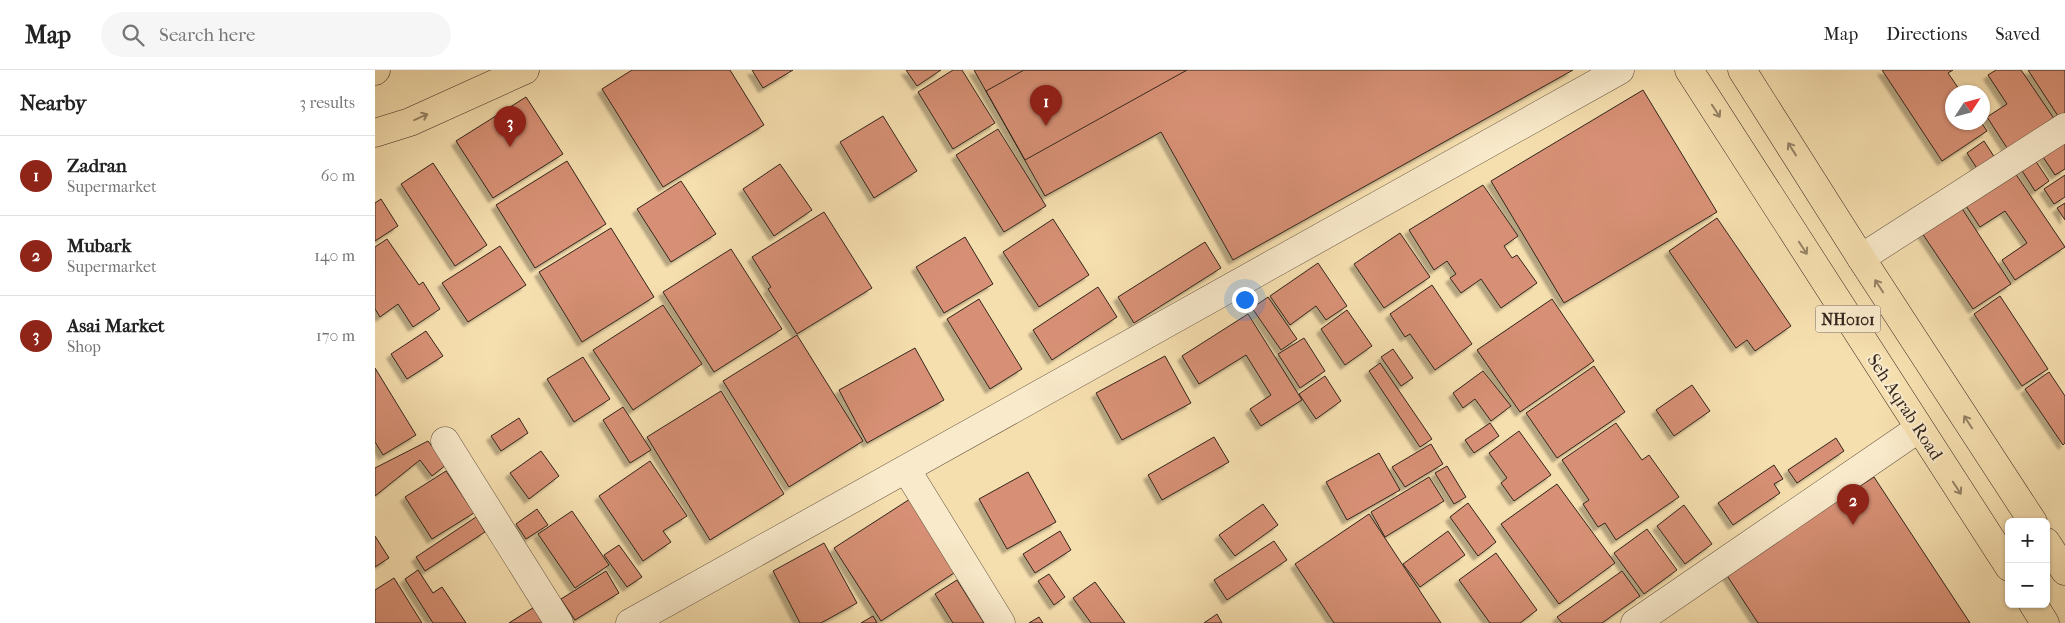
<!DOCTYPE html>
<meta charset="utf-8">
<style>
:root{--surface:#fff;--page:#f6f6f6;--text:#222;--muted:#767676;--line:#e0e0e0;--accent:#8f2418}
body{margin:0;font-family:"IM FELL French Canon",serif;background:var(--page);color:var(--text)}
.controls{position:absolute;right:15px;bottom:15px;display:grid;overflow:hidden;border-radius:8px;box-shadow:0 1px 4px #0004}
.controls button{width:45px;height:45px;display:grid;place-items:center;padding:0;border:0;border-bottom:1px solid var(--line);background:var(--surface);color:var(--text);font:25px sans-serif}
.compass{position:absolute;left:1570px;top:15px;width:45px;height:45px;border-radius:50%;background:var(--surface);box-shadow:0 1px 4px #0004;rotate:54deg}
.you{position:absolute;left:869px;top:229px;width:18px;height:18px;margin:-12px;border:4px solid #fff;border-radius:50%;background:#1a73e8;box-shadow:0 0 0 8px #1a73e833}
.badge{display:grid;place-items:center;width:32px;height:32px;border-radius:50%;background:var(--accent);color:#fff;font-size:16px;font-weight:700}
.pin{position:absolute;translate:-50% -41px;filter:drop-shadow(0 1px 2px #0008)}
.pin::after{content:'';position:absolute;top:26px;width:18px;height:15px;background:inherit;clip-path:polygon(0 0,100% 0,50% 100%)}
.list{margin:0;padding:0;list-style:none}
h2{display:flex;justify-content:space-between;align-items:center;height:65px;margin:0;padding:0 20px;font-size:21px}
h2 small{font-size:16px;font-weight:400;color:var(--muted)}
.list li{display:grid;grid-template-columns:32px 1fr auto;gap:15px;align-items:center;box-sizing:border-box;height:80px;padding:0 20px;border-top:1px solid var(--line)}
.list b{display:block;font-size:19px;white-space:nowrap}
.list p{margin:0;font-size:16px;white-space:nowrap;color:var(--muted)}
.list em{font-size:16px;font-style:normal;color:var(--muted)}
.icon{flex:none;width:28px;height:28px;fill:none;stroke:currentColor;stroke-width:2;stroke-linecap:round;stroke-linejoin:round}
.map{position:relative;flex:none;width:1690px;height:553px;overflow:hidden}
header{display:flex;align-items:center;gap:30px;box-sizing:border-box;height:70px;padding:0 25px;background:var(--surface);border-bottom:1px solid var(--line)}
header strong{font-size:24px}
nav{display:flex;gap:28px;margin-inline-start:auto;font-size:18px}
.search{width:350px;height:45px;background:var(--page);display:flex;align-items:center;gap:12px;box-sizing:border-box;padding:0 18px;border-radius:28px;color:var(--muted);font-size:19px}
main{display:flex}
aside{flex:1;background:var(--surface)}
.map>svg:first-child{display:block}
.building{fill:#d79075;stroke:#34261d;filter:url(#shadow)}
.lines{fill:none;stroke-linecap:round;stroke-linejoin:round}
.minor-casing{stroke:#645442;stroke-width:29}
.primary-casing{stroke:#34261d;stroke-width:29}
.trunk-casing{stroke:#34261d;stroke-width:29}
.minor{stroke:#f9eacb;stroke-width:28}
.primary{stroke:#f6dfaf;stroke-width:28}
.trunk{stroke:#f6dfaf;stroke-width:28}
.oneway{stroke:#958266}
.labels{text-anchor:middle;stroke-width:4;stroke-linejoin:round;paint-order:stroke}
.shield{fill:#f9eacb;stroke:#6f6151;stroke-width:1}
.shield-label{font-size:16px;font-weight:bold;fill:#34261d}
.street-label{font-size:18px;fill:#34261d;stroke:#f9eacb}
</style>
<header>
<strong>Map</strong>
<div class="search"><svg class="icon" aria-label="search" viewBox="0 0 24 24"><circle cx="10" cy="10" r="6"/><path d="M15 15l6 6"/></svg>Search here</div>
<nav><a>Map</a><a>Directions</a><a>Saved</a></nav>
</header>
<main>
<aside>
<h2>Nearby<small>3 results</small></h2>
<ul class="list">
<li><span class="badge">1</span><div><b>Zadran</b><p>Supermarket</p></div><em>60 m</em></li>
<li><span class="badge">2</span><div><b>Mubark</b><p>Supermarket</p></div><em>140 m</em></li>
<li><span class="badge">3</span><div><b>Asai Market</b><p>Shop</p></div><em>170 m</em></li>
</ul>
</aside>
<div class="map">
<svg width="1690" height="553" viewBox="0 0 1690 553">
<defs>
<filter id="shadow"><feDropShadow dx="-4.5" dy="4.5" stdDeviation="1" flood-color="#0004"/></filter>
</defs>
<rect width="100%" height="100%" fill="#f6dfaf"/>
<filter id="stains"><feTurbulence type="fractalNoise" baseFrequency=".004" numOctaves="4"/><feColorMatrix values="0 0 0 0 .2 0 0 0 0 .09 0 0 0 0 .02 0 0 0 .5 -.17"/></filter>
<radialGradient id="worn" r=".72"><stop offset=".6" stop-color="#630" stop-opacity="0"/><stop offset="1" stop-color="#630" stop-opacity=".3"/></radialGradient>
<!-- building -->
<path class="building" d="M 257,0 L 355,0 L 389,55 L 288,117 L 227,19 Z
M 377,0 L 418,0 L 388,18 Z
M 531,0 L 566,0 L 542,16 Z
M 578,0 L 587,0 L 620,53 L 578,79 L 543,22 Z
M 599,0 L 1198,0 L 858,190 L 786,62 L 670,126 Z
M 649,0 L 812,0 L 650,90 L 611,21 Z
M 1507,0 L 1578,0 L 1573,3 L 1586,22 L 1578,22 L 1578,52 L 1606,52 L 1612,61 L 1567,91 Z
M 1621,0 L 1646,0 L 1680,50 L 1634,81 L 1612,47 L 1632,34 L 1613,5 Z
M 1653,0 L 1690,0 L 1690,45 L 1685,49 Z
M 1268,20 L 1342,142 L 1189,233 L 1116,111 Z
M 151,27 L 188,84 L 118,128 L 81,71 Z
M 508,46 L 542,101 L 499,128 L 465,72 Z
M 623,59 L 671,136 L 629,162 L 581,85 Z
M 1690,69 L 1690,99 L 1680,105 L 1666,84 Z
M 1609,71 L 1620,88 L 1603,100 L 1592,83 Z
M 1658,87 L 1674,111 L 1660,121 L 1644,96 Z
M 192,91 L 231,154 L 160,198 L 121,135 Z
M 58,93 L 112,175 L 80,196 L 26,114 Z
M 405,94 L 437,140 L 399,166 L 368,119 Z
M 1638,100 L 1690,177 L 1640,210 L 1627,190 L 1652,173 L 1630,141 L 1605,157 L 1589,133 Z
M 1690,105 L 1690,127 L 1679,134 L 1669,119 Z
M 306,111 L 341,164 L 296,192 L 262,139 Z
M 1108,115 L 1143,166 L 1129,176 L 1137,188 L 1142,185 L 1162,213 L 1126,238 L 1106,209 L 1086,223 L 1075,208 L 1081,204 L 1072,191 L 1059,200 L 1034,160 Z
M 6,129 L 23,156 L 0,171 L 0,133 Z
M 1690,133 L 1690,150 L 1682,138 Z
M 1586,137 L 1636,214 L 1598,239 L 1547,163 Z
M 449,142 L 497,218 L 422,264 L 393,219 L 396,217 L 377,187 Z
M 1342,148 L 1416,256 L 1380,281 L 1372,270 L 1361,278 L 1294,181 Z
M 678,149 L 714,205 L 664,237 L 628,182 Z
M 236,158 L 279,227 L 207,272 L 164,202 Z
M 1025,163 L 1055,207 L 1009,238 L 979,194 Z
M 590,167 L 618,214 L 569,243 L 541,197 Z
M 12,169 L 44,215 L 48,212 L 65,239 L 38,257 L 23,234 L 5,247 L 0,239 L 0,177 Z
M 830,172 L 846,198 L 759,253 L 743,227 Z
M 125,176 L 151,215 L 93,252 L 67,213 Z
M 356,179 L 407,259 L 339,302 L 288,222 Z
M 943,193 L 972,236 L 951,250 L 941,236 L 915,255 L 895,226 Z
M 1057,215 L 1097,274 L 1060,300 L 1035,264 L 1030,267 L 1015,244 Z
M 723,217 L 742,247 L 677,290 L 658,260 Z
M 1625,226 L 1673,299 L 1647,316 L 1599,244 Z
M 893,227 L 922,269 L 906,280 L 877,238 Z
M 604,229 L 647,299 L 615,319 L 572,249 Z
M 1177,229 L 1219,291 L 1145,342 L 1102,280 Z
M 288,235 L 327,294 L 258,340 L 218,280 Z
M 972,240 L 997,276 L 970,295 L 946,259 Z
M 873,244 L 927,330 L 886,356 L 875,339 L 896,325 L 871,285 L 824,314 L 807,286 Z
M 51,261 L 68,286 L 32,309 L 16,284 Z
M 422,265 L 488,371 L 414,417 L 348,311 Z
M 929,268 L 950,301 L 925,318 L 903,284 Z
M 540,278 L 569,330 L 492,373 L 464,320 Z
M 1018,279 L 1038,308 L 1026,316 L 1006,287 Z
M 790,286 L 816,333 L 747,370 L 721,323 Z
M 208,287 L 235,329 L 199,352 L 172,309 Z
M 1005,293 L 1057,369 L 1045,377 L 994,301 Z
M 1219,296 L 1250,342 L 1182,388 L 1151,343 Z
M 0,298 L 41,365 L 8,385 L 0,372 Z
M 1108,301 L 1136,336 L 1116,351 L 1100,329 L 1088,338 L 1078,323 Z
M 1674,302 L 1690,326 L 1690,373 L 1688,375 L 1650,319 Z
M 950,306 L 966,331 L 941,349 L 924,324 Z
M 1317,315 L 1335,341 L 1299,366 L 1281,340 Z
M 346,321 L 409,424 L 335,470 L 272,367 Z
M 248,337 L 276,380 L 255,393 L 228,350 Z
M 144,348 L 153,363 L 126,381 L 116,366 Z
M 1115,353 L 1124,366 L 1099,383 L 1090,370 Z
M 1241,353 L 1267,390 L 1274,385 L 1304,427 L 1241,470 L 1230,453 L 1223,457 L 1208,434 L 1214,430 L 1187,390 Z
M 1144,361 L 1176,405 L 1139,431 L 1126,413 L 1132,408 L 1114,383 Z
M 839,367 L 854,392 L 787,430 L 773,405 Z
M 1461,368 L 1469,381 L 1422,413 L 1413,400 Z
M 53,371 L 71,395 L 57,406 L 45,390 L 0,426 L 0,398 Z
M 1056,374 L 1068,394 L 1030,417 L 1017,397 Z
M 166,381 L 184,406 L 154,429 L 135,403 Z
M 1004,383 L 1025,420 L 972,450 L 951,412 Z
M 275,391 L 312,446 L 288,461 L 296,472 L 268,491 L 224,426 Z
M 1399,395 L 1408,409 L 1399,414 L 1405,423 L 1358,455 L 1343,433 Z
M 1072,396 L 1091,427 L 1079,434 L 1060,403 Z
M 71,401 L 99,443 L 57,469 L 30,427 Z
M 653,402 L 681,452 L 632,479 L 604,429 Z
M 1054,407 L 1069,431 L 1010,467 L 996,442 Z
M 1499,407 L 1595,553 L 1383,553 L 1351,504 Z
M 1182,414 L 1240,493 L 1184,534 L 1126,454 Z
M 535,429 L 582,501 L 506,551 L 459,478 Z
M 1093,433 L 1121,472 L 1103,486 L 1075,447 Z
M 888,434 L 903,455 L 860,486 L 844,465 Z
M 1309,435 L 1337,474 L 1310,494 L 1282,456 Z
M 162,439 L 173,455 L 151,469 L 141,454 Z
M 197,441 L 234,495 L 200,518 L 163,464 Z
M 994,444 L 1066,553 L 959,553 L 920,494 Z
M 101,447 L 110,462 L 50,501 L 41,487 Z
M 1272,459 L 1302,500 L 1269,524 L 1239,483 Z
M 685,461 L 696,480 L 660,503 L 648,484 Z
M 1073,461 L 1090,485 L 1045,517 L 1028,494 Z
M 0,466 L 14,488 L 0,497 Z
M 899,471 L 912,490 L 852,530 L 839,510 Z
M 449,473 L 482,533 L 446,553 L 425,553 L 398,501 Z
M 244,475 L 267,507 L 252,517 L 229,485 Z
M 1121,483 L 1162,540 L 1145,553 L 1115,553 L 1084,510 Z
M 43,500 L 58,523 L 67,517 L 91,553 L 58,553 L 30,509 Z
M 231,501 L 244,523 L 200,550 L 186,529 Z
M 1247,501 L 1265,526 L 1227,553 L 1187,553 L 1182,547 Z
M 674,504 L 690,527 L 679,535 L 663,511 Z
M 19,508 L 47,553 L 0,553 L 0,520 Z
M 582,510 L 609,553 L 578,553 L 560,524 Z
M 720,512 L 750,553 L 716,553 L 698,528 Z
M 161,536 L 171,553 L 134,553 Z
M 842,544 L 847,553 L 829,553 Z
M 498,546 L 502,553 L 486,553 Z
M 664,547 L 668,553 L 654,553 Z"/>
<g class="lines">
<defs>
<path id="minor" d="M 1486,188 L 1690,57
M 70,371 L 184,553
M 531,399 L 626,553
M 255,553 L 1245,0
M 1260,553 L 1543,359"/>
<path id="primary" d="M 0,1 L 1,0"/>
<path id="trunk" d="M 1314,0 L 1634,497
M 1367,0 L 1486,188 L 1658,452
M 0,63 L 35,52 L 150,0
M 1671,472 L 1690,501
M 1658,534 L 1670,553"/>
</defs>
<!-- minor casing -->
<use href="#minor" class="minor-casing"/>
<!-- primary casing -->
<use href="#primary" class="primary-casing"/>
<!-- trunk casing -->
<use href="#trunk" class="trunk-casing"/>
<!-- minor -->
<use href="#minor" class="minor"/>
<!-- primary -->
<use href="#primary" class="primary"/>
<!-- trunk -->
<use href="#trunk" class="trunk"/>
</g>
<!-- one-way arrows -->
<defs><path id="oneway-shaft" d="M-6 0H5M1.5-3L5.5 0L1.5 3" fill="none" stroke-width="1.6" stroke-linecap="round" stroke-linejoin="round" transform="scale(1.25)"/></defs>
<g class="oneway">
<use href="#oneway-shaft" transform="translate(1341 41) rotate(57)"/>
<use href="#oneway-shaft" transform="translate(46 47) rotate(-24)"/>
<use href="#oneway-shaft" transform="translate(1417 79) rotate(-122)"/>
<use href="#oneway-shaft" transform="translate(1428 178) rotate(57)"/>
<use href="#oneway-shaft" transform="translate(1504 216) rotate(-123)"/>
<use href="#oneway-shaft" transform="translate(1593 352) rotate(-123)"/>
<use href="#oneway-shaft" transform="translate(1582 418) rotate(57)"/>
</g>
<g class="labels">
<!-- shield labels -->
<rect class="shield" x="1440.5" y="235.5" width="65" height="27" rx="4"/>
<g class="shield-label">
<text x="1473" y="255">NH0101</text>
</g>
<!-- street labels -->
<g class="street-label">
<text transform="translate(1530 337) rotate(57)" y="6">Seh Aqrab Road</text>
</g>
</g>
<rect width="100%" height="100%" filter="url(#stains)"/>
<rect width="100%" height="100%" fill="url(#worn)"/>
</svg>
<div class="controls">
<button>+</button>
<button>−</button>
</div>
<svg class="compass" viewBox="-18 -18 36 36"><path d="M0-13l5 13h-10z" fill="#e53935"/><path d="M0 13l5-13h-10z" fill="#767676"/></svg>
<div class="you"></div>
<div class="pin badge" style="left:671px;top:56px">1</div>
<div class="pin badge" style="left:1478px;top:455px">2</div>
<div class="pin badge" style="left:135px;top:77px">3</div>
</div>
</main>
